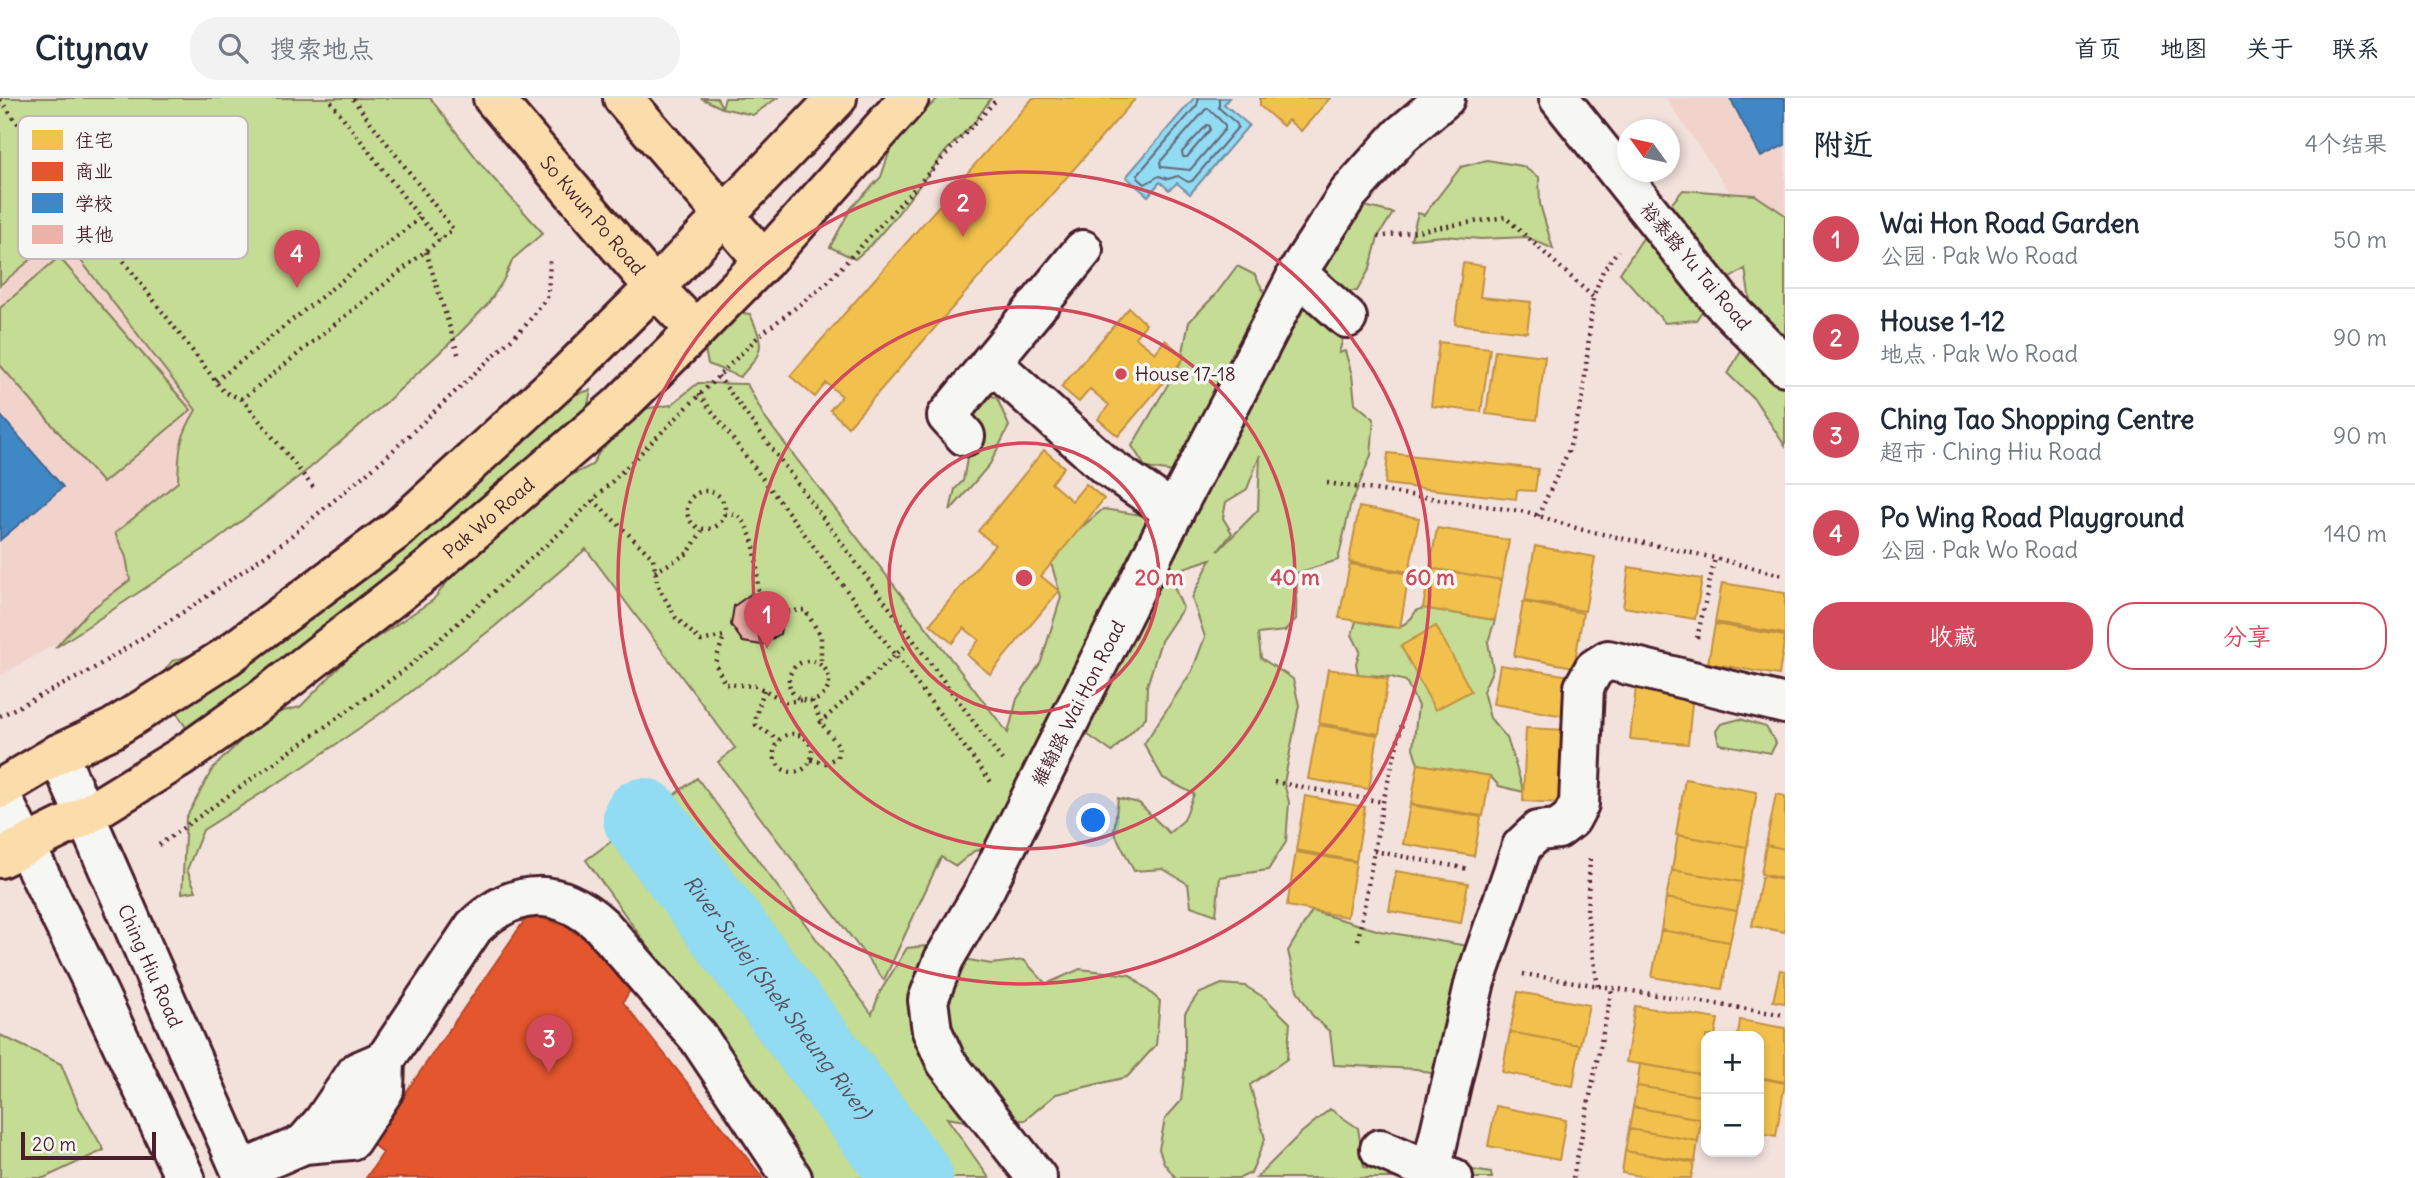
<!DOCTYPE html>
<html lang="zh">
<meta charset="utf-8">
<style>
:root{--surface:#fff;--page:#f2f2f3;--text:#1f2937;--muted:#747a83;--line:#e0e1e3;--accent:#d1495b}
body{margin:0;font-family:Delius,"LXGW WenKai TC",sans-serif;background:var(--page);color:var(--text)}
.controls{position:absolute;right:21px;bottom:21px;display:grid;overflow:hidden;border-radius:14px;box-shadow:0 4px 10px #0003}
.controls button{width:63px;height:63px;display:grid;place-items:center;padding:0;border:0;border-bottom:2px solid var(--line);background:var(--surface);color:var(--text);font:35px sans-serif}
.compass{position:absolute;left:1617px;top:21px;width:63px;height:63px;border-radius:50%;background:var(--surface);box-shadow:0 4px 10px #0003;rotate:303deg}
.scale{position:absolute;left:21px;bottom:18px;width:135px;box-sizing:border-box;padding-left:7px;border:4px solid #4a1f2b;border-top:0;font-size:19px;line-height:24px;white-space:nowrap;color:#4a1f2b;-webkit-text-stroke:5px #f6f6f2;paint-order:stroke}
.you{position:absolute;left:1094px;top:723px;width:24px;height:24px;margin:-18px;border:5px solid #fff;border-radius:50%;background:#1a73e8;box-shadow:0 0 0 10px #1a73e833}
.badge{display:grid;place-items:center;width:46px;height:46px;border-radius:50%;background:var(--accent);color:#fff;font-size:23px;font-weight:700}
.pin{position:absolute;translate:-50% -58px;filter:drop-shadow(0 2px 4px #0008)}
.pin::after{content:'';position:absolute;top:37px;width:24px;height:21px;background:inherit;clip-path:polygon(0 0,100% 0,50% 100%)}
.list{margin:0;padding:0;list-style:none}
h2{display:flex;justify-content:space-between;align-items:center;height:91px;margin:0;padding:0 28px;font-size:30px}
h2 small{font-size:23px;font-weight:400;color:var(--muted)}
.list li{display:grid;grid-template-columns:46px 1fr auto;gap:21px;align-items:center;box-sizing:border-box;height:98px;padding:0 28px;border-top:2px solid var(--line)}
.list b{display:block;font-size:26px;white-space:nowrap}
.list p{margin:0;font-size:23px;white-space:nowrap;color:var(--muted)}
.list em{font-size:23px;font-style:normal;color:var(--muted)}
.actions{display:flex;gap:14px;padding:21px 28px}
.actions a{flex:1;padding:16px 0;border:2px solid var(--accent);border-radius:28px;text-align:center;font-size:24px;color:var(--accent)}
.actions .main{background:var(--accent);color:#fff}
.icon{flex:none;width:38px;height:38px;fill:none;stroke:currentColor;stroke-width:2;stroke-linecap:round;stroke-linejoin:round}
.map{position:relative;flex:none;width:1785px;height:1080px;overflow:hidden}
header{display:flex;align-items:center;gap:42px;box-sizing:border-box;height:98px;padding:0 35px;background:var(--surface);border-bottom:2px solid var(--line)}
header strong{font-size:33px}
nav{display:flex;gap:38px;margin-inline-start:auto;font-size:24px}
.search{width:490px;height:63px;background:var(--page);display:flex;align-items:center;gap:18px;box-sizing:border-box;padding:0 24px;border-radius:28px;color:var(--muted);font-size:26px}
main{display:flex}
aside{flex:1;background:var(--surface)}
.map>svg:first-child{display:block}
.built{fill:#f1d3cc}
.green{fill:#c4dc93;stroke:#877e5f;stroke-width:2;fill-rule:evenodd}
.water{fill:#91dbf3;stroke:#7590a3;stroke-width:2}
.homes{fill:#f2c14e;stroke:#c09044;stroke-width:2}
.shops{fill:#e4572e;stroke:#b6462d;stroke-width:2}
.schools{fill:#3f88c5;stroke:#426897;stroke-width:2}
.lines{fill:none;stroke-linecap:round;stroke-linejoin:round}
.shore{stroke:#666a7b;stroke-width:2}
.river{stroke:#91dbf3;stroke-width:80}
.building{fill:#ecb1a7;stroke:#4a1f2b;stroke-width:2}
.minor-casing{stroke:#4a1f2b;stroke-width:44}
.major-casing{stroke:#4a1f2b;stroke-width:44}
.path{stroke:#4a1f2b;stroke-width:4.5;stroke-dasharray:2 5;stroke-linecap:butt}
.minor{stroke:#f6f6f2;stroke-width:38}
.major{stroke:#fbddab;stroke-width:38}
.ring{fill:none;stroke:#d1495b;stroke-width:3.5}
.poi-dot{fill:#d1495b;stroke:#f6f6f2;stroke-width:2.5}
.labels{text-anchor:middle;stroke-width:7;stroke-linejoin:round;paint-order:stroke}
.street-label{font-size:19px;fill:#4a1f2b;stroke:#f6f6f2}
.poi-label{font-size:19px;fill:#4a1f2b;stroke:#f6f6f2;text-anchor:start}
.water-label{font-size:21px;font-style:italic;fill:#5c4e5d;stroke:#f6f6f2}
.key{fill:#f6f6f2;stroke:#c2b6b6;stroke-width:2}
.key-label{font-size:19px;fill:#4a1f2b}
.centre{fill:#d1495b;stroke:#f6f6f2;stroke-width:3.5}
.ring-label{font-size:21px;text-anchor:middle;font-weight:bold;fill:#d1495b;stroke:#f6f6f2;stroke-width:7;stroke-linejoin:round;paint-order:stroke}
</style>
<header>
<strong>Citynav</strong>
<div class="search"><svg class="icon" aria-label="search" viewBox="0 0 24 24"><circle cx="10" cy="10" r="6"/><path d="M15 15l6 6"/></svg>搜索地点</div>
<nav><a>首页</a><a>地图</a><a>关于</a><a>联系</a></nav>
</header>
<main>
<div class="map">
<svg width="1785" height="1080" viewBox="0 0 1785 1080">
<rect width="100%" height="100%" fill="#f3e1dc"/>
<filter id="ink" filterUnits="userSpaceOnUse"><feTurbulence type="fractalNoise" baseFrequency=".0143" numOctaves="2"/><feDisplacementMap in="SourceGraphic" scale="14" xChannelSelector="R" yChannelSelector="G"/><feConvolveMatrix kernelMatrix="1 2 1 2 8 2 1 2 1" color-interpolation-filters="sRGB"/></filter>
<g filter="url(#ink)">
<!-- built -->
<path class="built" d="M 1666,0 L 1785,0 L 1785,176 Z
M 0,40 L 285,391 L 213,445 L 113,512 L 0,578 Z"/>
<!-- green -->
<path class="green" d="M 0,0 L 430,0 L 484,70 L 543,135 L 513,161 L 503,183 L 487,207 L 452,243 L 380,310 L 310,370 L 213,445 L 55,550 L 88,514 L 130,482 L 126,459 L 115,435 L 178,384 C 179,351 179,340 196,312 L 75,155 L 45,150 L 0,187 Z
M 701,0 L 717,0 L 722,9 L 725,0 L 777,0 L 753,17 L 722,10 Z
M 938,0 L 991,0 L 974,25 L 946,53 L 895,119 L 871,147 L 855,161 L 830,149 L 851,110 L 881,79 L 892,46 Z
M 1487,62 L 1522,68 L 1539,79 L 1540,106 L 1553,151 L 1527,139 L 1481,141 L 1444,138 L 1411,141 L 1418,115 L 1424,117 L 1461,69 Z
M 1683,92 L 1755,97 L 1785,117 L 1785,348 L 1755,302 L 1728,276 L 1751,234 L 1751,209 L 1745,171 L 1722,185 L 1696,222 L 1665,225 L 1620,175 L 1643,140 Z
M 1356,106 L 1393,115 L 1378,139 L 1370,170 L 1357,193 L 1333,193 L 1323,178 L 1314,118 Z
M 59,159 L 191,312 L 103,385 L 0,267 L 0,210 Z
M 1237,168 L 1255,177 L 1268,202 L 1313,209 L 1343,240 L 1339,255 L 1345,253 L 1352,277 L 1355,305 L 1374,321 L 1371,357 L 1350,409 L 1338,462 L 1297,475 L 1296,521 L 1285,533 L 1258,536 L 1261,560 L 1293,581 L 1299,607 L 1284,685 L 1289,704 L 1286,744 L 1268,772 L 1220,779 L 1216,817 L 1191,808 L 1188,786 L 1163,771 L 1134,773 L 1114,734 L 1118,700 L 1139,705 L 1169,735 L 1184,722 L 1194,696 L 1163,680 L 1144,646 L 1192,573 L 1205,539 L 1192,500 L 1211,461 L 1168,475 L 1183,510 L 1161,543 L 1147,588 L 1146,619 L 1112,654 L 1084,634 L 993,749 L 974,753 L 956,768 L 941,759 L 884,882 L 718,664 L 735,650 L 586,451 L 494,529 L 400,602 L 303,669 L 203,732 L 187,772 L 196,793 L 182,795 L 186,720 L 213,670 L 267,617 L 300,609 L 352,556 L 433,502 L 484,437 L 558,384 L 592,367 L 611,333 L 628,313 L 671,307 L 698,285 L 747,286 L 765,320 L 1008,635 L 1017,601 L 1041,564 L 1061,499 L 1051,465 L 1076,434 L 1103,411 L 1161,420 L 1181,375 L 1146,370 L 1132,348 L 1181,264 L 1189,224 L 1216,196 ZM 1260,357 L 1258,412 L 1218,453 L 1232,435 L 1223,420 L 1226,404 L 1247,391 Z
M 735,214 L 750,216 C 765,249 764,253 740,279 L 708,266 L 703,242 Z
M 954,281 L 997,300 L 1009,328 L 990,366 L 950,413 L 955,391 L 963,383 L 968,355 Z
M 591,292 L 585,321 L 413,473 L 187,631 L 176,614 L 149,593 L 172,563 L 222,547 L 238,555 L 508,315 Z
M 1423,510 L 1495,522 L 1488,544 L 1493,571 L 1483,593 L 1490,620 L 1507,640 L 1524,694 L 1499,688 L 1490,678 L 1418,666 L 1413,650 L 1418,608 L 1406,583 L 1391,579 L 1358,576 L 1356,565 L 1360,553 L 1352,537 L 1356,523 C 1382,527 1402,539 1416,513 Z
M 1740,621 L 1766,629 L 1776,645 L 1771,655 L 1719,646 L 1716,633 L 1721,626 Z
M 697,680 L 872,916 L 880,894 L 907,850 L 937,847 L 969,862 L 991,866 L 1024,862 L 1046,886 L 1080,871 L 1130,877 L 1160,903 L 1156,947 L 1127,979 L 1056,996 L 1025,1022 L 976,1025 L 947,1020 L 989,1080 L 813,1080 L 586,762 Z
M 1312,813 L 1380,833 L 1468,848 L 1436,977 L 1417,971 L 1334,967 L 1330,934 L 1312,917 L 1297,892 L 1288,853 Z
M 1222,886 L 1245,888 L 1265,900 L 1290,925 L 1287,961 L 1250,987 L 1265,1041 L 1251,1075 L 1240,1080 L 1176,1080 L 1164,1065 L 1159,1051 L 1165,1021 L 1181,1003 L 1185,967 L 1185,915 L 1198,896 Z
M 0,937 L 61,966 L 79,1009 L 104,1052 L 44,1080 L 0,1080 Z
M 1330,1011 L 1358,1030 L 1364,1069 L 1389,1074 L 1460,1070 L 1491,1075 L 1492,1080 L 1256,1080 L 1301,1035 Z"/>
<!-- water -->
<path class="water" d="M 1194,0 L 1229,0 L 1224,6 L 1249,27 L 1190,96 L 1177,85 L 1169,92 L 1160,84 L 1148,98 L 1126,79 Z"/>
<!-- homes -->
<path class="homes" d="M 1033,0 L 1136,0 L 848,329 L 830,312 L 842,298 L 826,285 L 815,299 L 790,278 Z
M 1260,0 L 1330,0 L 1301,33 L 1288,22 L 1283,28 L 1260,8 Z
M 1463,165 L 1484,168 L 1480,199 L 1531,204 L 1527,234 L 1455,226 Z
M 1129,210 L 1146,226 L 1135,239 L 1155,255 L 1165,242 L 1185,259 L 1118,338 L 1098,321 L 1109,307 L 1090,291 L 1079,304 L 1061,289 Z
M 1439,244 L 1490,250 L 1481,314 L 1431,308 Z
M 1495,252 L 1545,258 L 1537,322 L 1486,316 Z
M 1044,352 L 1064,369 L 1051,385 L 1072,403 L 1086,386 L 1104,401 L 1041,478 L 1059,493 L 990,576 L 967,557 L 979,542 L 964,530 L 952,545 L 930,526 L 995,447 L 978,433 Z
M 1388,355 L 1538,371 L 1535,393 L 1517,392 L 1516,401 L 1385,386 Z
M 1359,409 L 1419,420 L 1409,474 L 1349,464 Z
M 1437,430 L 1509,442 L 1502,482 L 1430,470 Z
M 1535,448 L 1595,459 L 1585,513 L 1525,503 Z
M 1350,466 L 1409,476 L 1400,530 L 1339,520 Z
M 1629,469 L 1702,481 L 1695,521 L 1623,509 Z
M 1430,470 L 1502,482 L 1495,522 L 1423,510 Z
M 1722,485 L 1785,495 L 1785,536 L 1715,524 Z
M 1523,504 L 1583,515 L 1574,569 L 1514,558 Z
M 1715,526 L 1785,538 L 1779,577 L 1708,565 Z
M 1436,528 L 1471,593 L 1435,612 L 1401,548 Z
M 1500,567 L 1571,578 L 1565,618 L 1493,606 Z
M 1328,571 L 1388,581 L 1379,636 L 1319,625 Z
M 1636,589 L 1693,594 L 1688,646 L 1630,641 Z
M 1318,627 L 1378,637 L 1369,691 L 1308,681 Z
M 1526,630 L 1566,632 L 1563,705 L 1523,703 Z
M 1418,666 L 1490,678 L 1483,718 L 1411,706 Z
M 1685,681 L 1757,694 L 1747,749 L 1676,737 Z
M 1776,696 L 1785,698 L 1785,751 L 1766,747 Z
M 1305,698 L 1365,709 L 1356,763 L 1296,752 Z
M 1410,707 L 1481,719 L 1474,758 L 1403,746 Z
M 1678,737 L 1747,749 L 1742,784 L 1672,772 Z
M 1766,747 L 1785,751 L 1785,781 L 1761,776 Z
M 1296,754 L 1356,764 L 1347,819 L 1287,808 Z
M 1672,772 L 1742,784 L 1737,813 L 1666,800 Z
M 1396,773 L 1468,785 L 1461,825 L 1389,813 Z
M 1762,778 L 1785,782 L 1785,834 L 1752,828 Z
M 1666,800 L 1737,813 L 1730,844 L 1661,832 Z
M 1661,832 L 1730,844 L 1722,891 L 1652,879 Z
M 528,835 L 550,850 L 559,836 L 600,864 L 590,878 L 612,893 L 592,920 L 566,902 L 557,915 L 584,933 L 545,991 L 529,980 L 523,987 L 512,980 L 505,992 L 515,999 L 509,1007 L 525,1018 L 503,1051 L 487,1040 L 481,1047 L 471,1040 L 466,1047 L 461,1043 L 454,1052 L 494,1080 L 399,1080 L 413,1061 L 386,1043 L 405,1015 L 432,1034 L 441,1020 L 431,1013 L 435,1005 L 419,994 L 443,961 L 459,972 L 464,964 L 474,971 L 483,959 L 472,952 L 477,945 L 461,934 L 472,917 L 499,935 L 508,921 L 482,903 L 501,876 L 527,894 L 536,881 L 509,863 Z
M 1780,872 L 1785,873 L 1785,905 L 1773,903 Z
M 1518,894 L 1589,907 L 1580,947 L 1510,934 Z
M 1635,908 L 1718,921 L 1715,938 L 1706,938 L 1706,977 L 1626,964 Z
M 1740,922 L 1785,930 L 1785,984 L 1759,979 L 1759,938 L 1738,938 Z
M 1510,934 L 1580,947 L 1573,988 L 1502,974 Z
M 1640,966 L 1706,977 L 1706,999 L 1637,988 Z
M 1759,980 L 1785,985 L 1776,1038 L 1759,1035 Z
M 1637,988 L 1706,999 L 1702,1021 L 1633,1009 Z
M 1496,1008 L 1566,1022 L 1559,1062 L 1488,1048 Z
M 1633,1009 L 1701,1021 L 1698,1043 L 1629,1031 Z
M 1629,1031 L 1698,1043 L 1695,1064 L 1625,1053 Z
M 1625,1053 L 1694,1065 L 1691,1080 L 1653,1080 L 1622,1075 Z"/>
<!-- shops -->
<path class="shops" d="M 529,816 L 563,827 L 608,856 L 631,891 L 623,904 L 763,1080 L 366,1080 L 383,1055 L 371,1045 Z"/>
<!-- schools -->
<path class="schools" d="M 1730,0 L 1785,0 L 1785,47 L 1761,59 Z
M 0,317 L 63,389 L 0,442 Z"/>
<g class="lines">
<!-- shore -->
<path class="shore" d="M 1199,0 L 1197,7 L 1138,76 L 1138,80 L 1145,86 L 1159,78 L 1168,81 L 1178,78 L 1188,84 L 1192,83 L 1238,29 L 1237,26 L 1219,10 L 1219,0
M 1206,11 L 1209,11 L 1225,27 L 1225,31 L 1190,72 L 1161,69 L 1160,64 Z
M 1207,27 L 1210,28 L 1210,32 L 1187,59 L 1183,59 L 1182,54 Z"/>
<!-- river -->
<path class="river" id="s1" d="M 643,720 L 913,1080"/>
</g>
<!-- building -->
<path class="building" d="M 751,496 L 771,499 L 783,517 L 780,536 L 762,547 L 743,544 L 731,527 L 734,508 Z"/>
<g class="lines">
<defs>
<g id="minor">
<path d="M 1559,0 L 1720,202 L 1785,268"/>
<path d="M 1297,175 L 1347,220"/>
<path d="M 991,264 L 1105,367 L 1174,414"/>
<path d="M 965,338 L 947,318 L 1083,152"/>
<path id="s2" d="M 58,656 C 119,798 182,939 244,1080"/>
<path d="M 0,696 L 97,893 L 185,1080"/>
<path d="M 304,1046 L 323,1024 L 357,974 L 385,962 L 474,829 C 516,789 559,789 602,828 L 698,939 L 792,1080"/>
<path d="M 1380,1051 C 1405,1061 1428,1073 1453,1080"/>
<path d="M 241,1073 L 304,1046 L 351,1042 L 384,992 L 385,962"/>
<path d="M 1431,1073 L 1475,883 L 1522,748 L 1538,733 L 1558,731 L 1571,721 L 1579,706 L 1584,589 L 1594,571 L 1608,562 L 1785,606"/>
<path d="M 1037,1080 L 946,964 L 932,933 L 928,902 L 944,861 L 985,791 L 1174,414 L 1304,164 L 1348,96 L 1401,37 L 1445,0"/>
</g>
<g id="major">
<path id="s3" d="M 493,0 L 654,189 L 696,232"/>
<path d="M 623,0 L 764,163"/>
<path d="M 0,691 L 58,656 L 112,631 L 226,559 L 399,430 L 568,275 L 670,174 L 837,0"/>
<path id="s4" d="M 0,760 L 85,718 L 181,659 L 261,602 L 429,471 L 618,309 L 696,232 L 764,163 L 909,0"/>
</g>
</defs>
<!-- minor casing -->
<use href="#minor" class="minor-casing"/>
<!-- major casing -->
<use href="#major" class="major-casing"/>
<!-- path -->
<path class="path" d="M 0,2 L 224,294 L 242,301
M 420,120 L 440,142
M 1378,139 L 1505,119 L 1593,199 L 1603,173 L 1618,152
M 426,154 L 459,259
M 718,278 L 1002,662
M 216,283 L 420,120 L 328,0
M 699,296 L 991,684
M 1327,385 L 1527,414 L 1579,431 L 1715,460 L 1785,478
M 313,389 L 242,301 L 453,131 L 352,0
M687 412a19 19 0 1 1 38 0a19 19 0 1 1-38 0Z
M 593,402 L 653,460 L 658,488 L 676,520 L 701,543 L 724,538 L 715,565 L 725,586 L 757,588 L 786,604 L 802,602
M 725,416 L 738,417 C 758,440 757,468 758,497
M 1538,418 L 1569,352 L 1583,298 L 1593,199
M 655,474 L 688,455 L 702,433
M 781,514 L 805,512 L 821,538 L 821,562
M 1697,540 L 1715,460
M789 583a20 20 0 1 1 40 0a20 20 0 1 1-40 0Z
M 764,592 L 756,618 L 756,627 L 779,642
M 812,603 L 821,624 L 912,542
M 0,618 L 88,574 L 196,506 L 284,444 L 386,359 L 525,228 L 548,198 L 550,163
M774 655a19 19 0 1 1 38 0a19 19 0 1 1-38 0Z
M 811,662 L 826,665 L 837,659 L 839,648 L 821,625
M 1274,684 L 1383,704
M 159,747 L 406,571 L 562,433 L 760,237 L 825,187 L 998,0
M 1374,753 L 1469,771
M 1590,761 L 1587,815 L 1598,889
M 1358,842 L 1383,704 L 1403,622
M 1523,876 L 1785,917
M 1573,1080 L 1612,891"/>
<!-- minor -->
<use href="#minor" class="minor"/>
<!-- major -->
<use href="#major" class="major"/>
</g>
</g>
<!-- distance rings -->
<g class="ring">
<circle cx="1024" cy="480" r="135"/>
<circle cx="1024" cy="480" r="271"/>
<circle cx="1024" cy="480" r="406"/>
</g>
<!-- markers -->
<circle class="poi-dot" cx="1121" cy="276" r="7"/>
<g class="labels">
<!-- street labels -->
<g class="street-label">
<text dy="7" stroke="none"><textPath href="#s3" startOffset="154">So Kwun Po Road</textPath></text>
<text transform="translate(1696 168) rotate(50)" y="7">裕泰路 Yu Tai Road</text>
<text dy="7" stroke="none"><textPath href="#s4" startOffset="597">Pak Wo Road</textPath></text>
<text transform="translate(1078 605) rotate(-63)" y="7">維翰路 Wai Hon Road</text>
<text dy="7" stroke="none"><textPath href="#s2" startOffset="231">Ching Hiu Road</textPath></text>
</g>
<!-- poi labels -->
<g class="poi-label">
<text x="1135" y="283">House 17-18</text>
</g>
<!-- water labels -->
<g class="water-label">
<text dy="7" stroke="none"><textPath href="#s1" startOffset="224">River Sutlej (Shek Sheung River)</textPath></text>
</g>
</g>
<!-- legend -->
<rect x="18" y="18" width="230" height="143" rx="10" class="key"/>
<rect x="32" y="32" width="31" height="20" fill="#f2c14e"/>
<rect x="32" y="64" width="31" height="19" fill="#e4572e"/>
<rect x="32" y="95" width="31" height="20" fill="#3f88c5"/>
<rect x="32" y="127" width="31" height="19" fill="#ecb1a7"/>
<g class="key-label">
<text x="75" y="49">住宅</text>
<text x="75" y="80">商业</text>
<text x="75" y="112">学校</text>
<text x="75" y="143">其他</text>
</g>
<circle cx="1024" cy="480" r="10" class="centre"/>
<g class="ring-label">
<text x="1159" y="487">20 m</text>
<text x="1295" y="487">40 m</text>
<text x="1430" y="487">60 m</text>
</g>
</svg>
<div class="controls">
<button>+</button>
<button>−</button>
</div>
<svg class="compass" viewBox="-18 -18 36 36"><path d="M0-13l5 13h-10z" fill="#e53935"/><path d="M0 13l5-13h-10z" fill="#747a83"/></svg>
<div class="scale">20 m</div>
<div class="you"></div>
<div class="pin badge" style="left:767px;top:551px">1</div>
<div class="pin badge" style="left:963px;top:139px">2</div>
<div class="pin badge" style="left:549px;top:975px">3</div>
<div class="pin badge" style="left:297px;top:190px">4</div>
</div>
<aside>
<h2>附近<small>4个结果</small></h2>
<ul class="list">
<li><span class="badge">1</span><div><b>Wai Hon Road Garden</b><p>公园 · Pak Wo Road</p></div><em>50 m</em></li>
<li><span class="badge">2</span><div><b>House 1-12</b><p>地点 · Pak Wo Road</p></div><em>90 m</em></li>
<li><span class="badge">3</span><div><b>Ching Tao Shopping Centre</b><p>超市 · Ching Hiu Road</p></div><em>90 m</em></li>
<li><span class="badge">4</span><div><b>Po Wing Road Playground</b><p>公园 · Pak Wo Road</p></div><em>140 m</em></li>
</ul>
<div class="actions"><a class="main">收藏</a><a>分享</a></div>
</aside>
</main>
